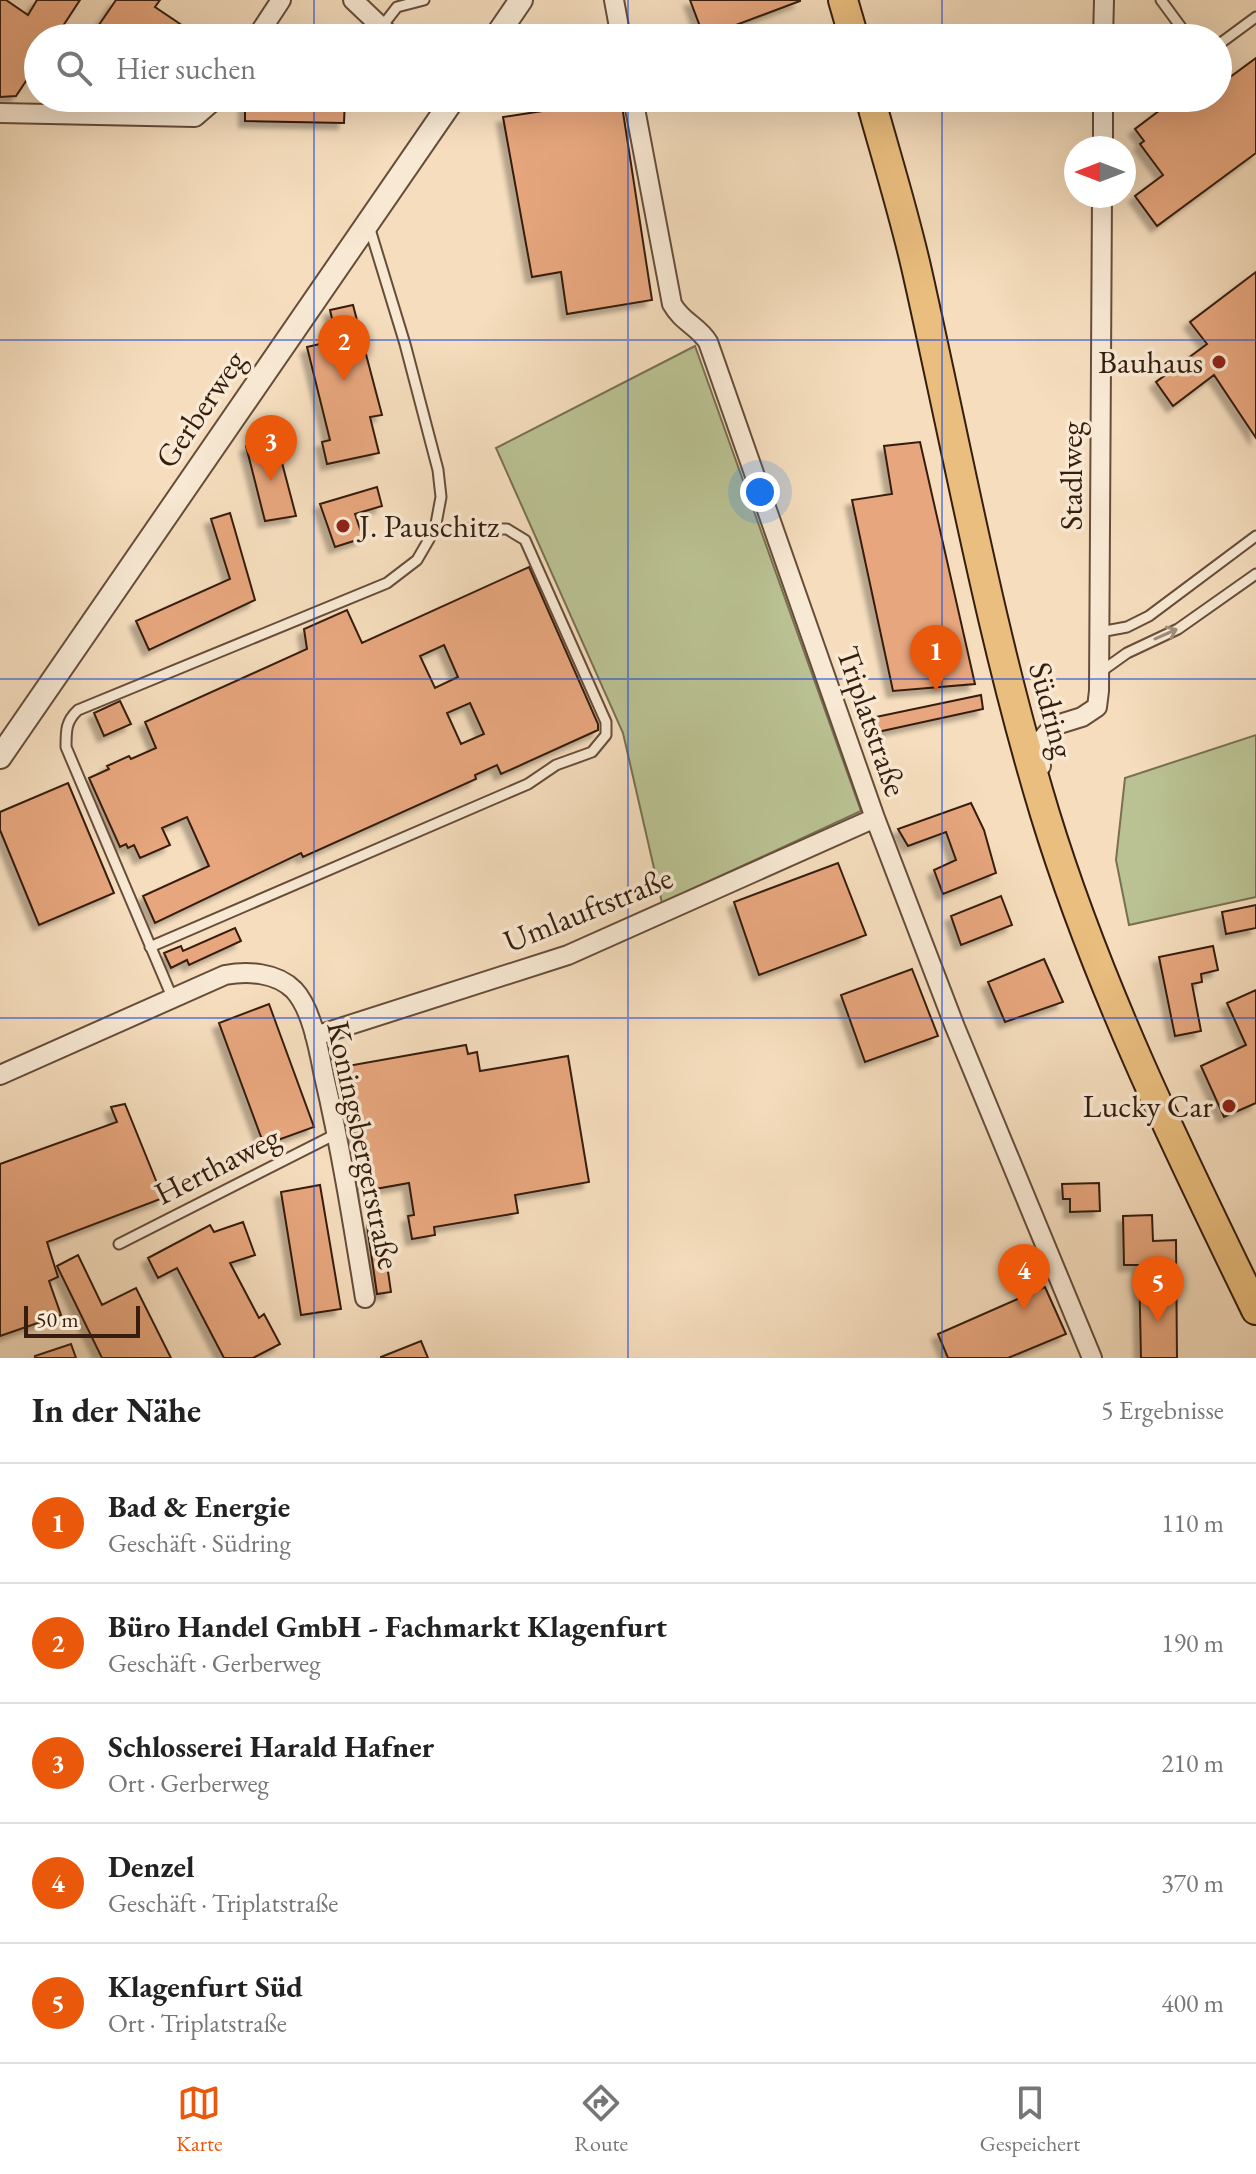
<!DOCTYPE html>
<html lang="de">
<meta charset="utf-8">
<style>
:root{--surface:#fff;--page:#f2f2f2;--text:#222;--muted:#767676;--line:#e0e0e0;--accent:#ea580c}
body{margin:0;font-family:"EB Garamond",serif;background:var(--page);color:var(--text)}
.compass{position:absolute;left:1064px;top:136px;width:72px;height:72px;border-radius:50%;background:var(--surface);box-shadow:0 8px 32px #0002;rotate:270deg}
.scale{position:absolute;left:24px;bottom:20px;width:116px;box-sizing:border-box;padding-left:8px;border:4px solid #361d0e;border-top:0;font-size:22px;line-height:28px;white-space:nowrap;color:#361d0e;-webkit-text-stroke:6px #f8e9d4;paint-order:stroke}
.you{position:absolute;left:760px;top:492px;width:28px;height:28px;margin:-20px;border:6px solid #fff;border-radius:50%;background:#1a73e8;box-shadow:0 0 0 12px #1a73e833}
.badge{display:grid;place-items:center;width:52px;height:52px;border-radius:50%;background:var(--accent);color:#fff;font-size:26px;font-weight:700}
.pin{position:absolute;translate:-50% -66px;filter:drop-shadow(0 2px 4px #0008)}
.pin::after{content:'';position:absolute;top:42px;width:28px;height:24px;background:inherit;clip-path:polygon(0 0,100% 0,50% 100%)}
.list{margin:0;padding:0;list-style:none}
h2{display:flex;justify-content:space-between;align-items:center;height:104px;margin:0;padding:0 32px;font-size:34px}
h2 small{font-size:26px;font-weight:400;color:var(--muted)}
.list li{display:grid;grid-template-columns:52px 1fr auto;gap:24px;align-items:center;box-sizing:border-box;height:120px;padding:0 32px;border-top:2px solid var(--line)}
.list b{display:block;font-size:30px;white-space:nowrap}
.list p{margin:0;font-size:26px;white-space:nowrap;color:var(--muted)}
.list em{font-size:26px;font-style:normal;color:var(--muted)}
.icon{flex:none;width:44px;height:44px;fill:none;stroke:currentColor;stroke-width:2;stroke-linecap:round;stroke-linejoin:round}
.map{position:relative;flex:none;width:1256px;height:1358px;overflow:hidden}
.search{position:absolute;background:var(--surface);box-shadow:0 8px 32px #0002;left:24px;right:24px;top:24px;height:88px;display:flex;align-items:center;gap:20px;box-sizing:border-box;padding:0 28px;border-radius:44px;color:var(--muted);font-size:30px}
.sheet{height:704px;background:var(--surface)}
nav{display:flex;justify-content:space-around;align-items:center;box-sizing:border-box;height:112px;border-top:2px solid var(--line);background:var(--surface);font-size:22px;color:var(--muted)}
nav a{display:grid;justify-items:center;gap:4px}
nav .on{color:var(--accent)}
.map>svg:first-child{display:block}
.green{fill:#bac293;stroke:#787050;stroke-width:2}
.building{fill:#e7a67d;stroke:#361d0e;stroke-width:2;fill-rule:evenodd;filter:url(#shadow)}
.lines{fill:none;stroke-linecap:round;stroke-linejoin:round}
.service-casing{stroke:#664d3a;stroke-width:13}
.minor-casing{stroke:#664d3a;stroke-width:22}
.tertiary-casing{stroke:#664d3a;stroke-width:26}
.primary-casing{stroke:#361d0e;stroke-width:32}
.service{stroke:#f8e9d4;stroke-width:9}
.minor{stroke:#f8e9d4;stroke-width:18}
.tertiary{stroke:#f8e9d4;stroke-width:22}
.primary{stroke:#eabe7e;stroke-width:28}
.oneway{stroke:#a18d7b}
.grid{fill:none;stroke:#1d4ed8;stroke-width:2;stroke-opacity:0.55}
.poi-dot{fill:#8f2418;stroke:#f8e9d4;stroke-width:3}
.labels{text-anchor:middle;stroke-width:7;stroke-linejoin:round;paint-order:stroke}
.poi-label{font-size:32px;fill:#361d0e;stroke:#f8e9d4;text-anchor:end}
.street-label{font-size:32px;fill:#361d0e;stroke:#f8e9d4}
</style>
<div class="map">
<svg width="1256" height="1358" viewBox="0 0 1256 1358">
<defs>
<filter id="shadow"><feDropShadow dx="-6" dy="6" stdDeviation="2" flood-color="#0004"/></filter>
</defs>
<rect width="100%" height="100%" fill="#f5ddbd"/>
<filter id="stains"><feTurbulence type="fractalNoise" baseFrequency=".0025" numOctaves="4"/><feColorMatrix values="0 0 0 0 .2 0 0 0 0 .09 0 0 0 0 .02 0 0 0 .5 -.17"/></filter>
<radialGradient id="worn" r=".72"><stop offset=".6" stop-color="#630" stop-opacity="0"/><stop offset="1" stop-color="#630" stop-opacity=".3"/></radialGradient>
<!-- green -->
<path class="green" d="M 695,346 L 861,811 L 662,903 L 623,733 L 496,448 Z
M 1256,735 L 1256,897 L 1129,925 L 1116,860 L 1125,778 Z"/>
<!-- building -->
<path class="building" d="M 0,0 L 6,0 L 28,15 L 37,0 L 80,0 L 55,38 L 38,38 L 38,63 L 16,96 L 0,97 Z
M 116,0 L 160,0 L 155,7 L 201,38 L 90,38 Z
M 690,0 L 800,0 L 800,1 L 704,37 Z
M 1256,58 L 1256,153 L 1157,226 L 1135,196 L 1163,175 L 1140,144 L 1144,141 L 1135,129 L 1176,98 L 1218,98 L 1218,86 Z
M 245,98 L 345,98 L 344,123 L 245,121 Z
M 621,99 L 652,300 L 567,314 L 561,272 L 532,277 L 503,117 Z
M 1256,272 L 1256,438 L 1214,375 L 1173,406 L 1156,382 L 1207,344 L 1190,322 Z
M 353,305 L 382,415 L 370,417 L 379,453 L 327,464 L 322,442 L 330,440 L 307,347 L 337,340 L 330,310 Z
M 276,440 L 296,516 L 265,521 L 246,446 Z
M 920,442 L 975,684 L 893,691 L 852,500 L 892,494 L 884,446 Z
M 377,487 L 382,506 L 355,514 L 363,538 L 335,547 L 320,504 Z
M 230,513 L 255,600 L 149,650 L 136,621 L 230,579 L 211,519 Z
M 529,567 L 598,724 L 598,730 L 501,774 L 497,765 L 475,775 L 476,779 L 303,857 L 301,853 L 155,923 L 143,896 L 209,866 L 187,817 L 162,828 L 170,845 L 140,858 L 134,845 L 128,848 L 126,844 L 120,847 L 89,778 L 109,769 L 107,766 L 129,756 L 131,759 L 156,748 L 145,722 L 307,649 L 304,629 L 347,610 L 362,643 ZM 444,645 L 458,677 L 435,688 L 420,656 ZM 470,703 L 484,734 L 461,744 L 447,713 Z
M 981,695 L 983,709 L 873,733 L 871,718 Z
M 120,701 L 131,724 L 104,736 L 94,713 Z
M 68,783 L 114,893 L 39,925 L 0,830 L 0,812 Z
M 971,803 L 984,830 L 996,873 L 943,894 L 934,870 L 956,860 L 946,832 L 908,846 L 898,829 Z
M 838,863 L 866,935 L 759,975 L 734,902 Z
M 1001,896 L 1012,925 L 961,945 L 951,916 Z
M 1256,905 L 1256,928 L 1226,934 L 1222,912 Z
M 235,928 L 241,941 L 189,965 L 187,960 L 171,968 L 164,953 L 181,946 L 183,951 Z
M 1213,946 L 1218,970 L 1201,974 L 1202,982 L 1192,984 L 1201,1031 L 1175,1036 L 1159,957 Z
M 1044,959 L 1063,1002 L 1005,1022 L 988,982 Z
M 912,969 L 938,1036 L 865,1062 L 841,995 Z
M 1256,990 L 1256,1103 L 1224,1117 L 1201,1066 L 1246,1045 L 1227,1003 Z
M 269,1004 L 314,1127 L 264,1145 L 219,1023 Z
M 466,1045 L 468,1054 L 477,1052 L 480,1071 L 568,1056 L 589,1182 L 515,1195 L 518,1213 L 434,1227 L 435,1235 L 412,1239 L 408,1216 L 414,1215 L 409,1183 L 364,1191 L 342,1067 Z
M 125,1104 L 163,1198 L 47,1242 L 58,1277 L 49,1281 L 61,1315 L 0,1336 L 0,1164 L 117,1122 L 111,1107 Z
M 1099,1183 L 1100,1211 L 1070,1212 L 1070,1199 L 1063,1199 L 1062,1184 Z
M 320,1185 L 341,1309 L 301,1315 L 281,1192 Z
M 1152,1215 L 1153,1241 L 1176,1240 L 1177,1358 L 1141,1358 L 1139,1265 L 1124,1265 L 1123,1216 Z
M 243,1222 L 255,1255 L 230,1263 L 259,1318 L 264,1314 L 280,1344 L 253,1358 L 224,1358 L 177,1268 L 158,1278 L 148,1258 L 210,1225 L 214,1232 Z
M 381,1223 L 391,1292 L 377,1294 L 367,1225 Z
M 78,1255 L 102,1305 L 136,1288 L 171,1358 L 102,1358 L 57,1266 Z
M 1045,1287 L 1066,1334 L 1008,1358 L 948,1358 L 938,1334 Z
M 421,1341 L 428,1358 L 381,1358 L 381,1357 Z
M 71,1344 L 76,1358 L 35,1358 L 35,1356 Z"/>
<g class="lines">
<defs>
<path id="service" d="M 1161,0 L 1189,38
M 373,38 L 397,7 L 424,0
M 1218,45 L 1256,17
M 1100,632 L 1127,627 L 1149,616 L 1256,536
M 1099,673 L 1127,653 L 1178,629 L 1256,574
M 150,947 L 528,784 L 556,765 L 592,752 L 606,735 L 606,722 L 525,540 L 507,529 L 435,529
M 172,997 L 66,747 C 66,730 66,721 78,710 L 387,583 L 417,560 L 435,529 L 441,497 L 438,470 L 405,344 L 369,226
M 119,1244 L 338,1133"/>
<path id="minor" d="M 353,0 L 393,38
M 614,0 L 621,38
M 256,38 L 281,0
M 1103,38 L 1104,0
M 633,98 L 672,304 C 682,322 698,326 708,342 L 875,818 L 955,1027 L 1092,1358
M 0,113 L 195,117 L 217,98
M 1103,148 L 1103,98
M 1041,766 L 1037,745 L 1053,726 L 1082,717 L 1097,707 L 1099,691 L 1102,196
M 315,1036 L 568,955 L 875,818
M 0,1075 L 225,975 C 247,971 276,972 294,990 C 312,1009 319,1051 324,1076 C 341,1149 353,1224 365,1298"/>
<path id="tertiary" d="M 495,38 L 521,0
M 0,757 L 454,98"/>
<path id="primary" d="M 843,0 L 854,38
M 870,98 C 886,156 904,213 917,271 C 958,453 991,636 1045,814 C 1098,987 1177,1148 1256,1310"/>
</defs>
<!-- service casing -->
<use href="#service" class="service-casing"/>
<!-- minor casing -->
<use href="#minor" class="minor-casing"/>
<!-- tertiary casing -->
<use href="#tertiary" class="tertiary-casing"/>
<!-- primary casing -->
<use href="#primary" class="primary-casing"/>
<!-- service -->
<use href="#service" class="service"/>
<!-- minor -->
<use href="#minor" class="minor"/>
<!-- tertiary -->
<use href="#tertiary" class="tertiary"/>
<!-- primary -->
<use href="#primary" class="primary"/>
</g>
<!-- one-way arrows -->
<defs><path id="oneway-shaft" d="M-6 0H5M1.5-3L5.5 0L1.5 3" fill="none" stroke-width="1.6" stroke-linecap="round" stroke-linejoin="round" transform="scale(2)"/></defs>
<use class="oneway" href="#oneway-shaft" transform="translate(1166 634) rotate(-24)"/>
<!-- grid -->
<path class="grid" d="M 314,0 L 314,38M 628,0 L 628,38M 942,0 L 942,38M 314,98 L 314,1358M 628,98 L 628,1358M 942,98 L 942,1358M 0,340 L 1256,340M 0,679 L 1256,679M 0,1018 L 1256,1018"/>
<!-- markers -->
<g class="poi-dot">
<circle cx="1219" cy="362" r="8"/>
<circle cx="343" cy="526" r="8"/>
<circle cx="1229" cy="1106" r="8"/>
</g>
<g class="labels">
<!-- poi labels -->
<g class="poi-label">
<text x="1203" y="373">Bauhaus</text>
<text x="359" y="537" text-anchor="start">J. Pauschitz</text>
<text x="1213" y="1117">Lucky Car</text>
</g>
<!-- street labels -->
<g class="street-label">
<text transform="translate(200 409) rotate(-56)" y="11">Gerberweg</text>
<text transform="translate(1071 476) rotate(-90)" y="11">Stadlweg</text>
<text transform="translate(1052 710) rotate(75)" y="11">Südring</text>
<text transform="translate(872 721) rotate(71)" y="11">Triplatstraße</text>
<text transform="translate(588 909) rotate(-22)" y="11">Umlauftstraße</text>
<text transform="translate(364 1145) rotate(78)" y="11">Koningsbergerstraße</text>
<text transform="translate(217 1165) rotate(-27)" y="11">Herthaweg</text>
</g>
</g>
<rect width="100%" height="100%" filter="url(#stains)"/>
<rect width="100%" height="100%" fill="url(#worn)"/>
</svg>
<svg class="compass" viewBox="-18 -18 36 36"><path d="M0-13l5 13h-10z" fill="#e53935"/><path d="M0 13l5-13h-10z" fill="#767676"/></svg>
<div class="scale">50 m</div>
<div class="you"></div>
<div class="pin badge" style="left:936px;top:691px">1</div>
<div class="pin badge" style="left:344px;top:381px">2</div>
<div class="pin badge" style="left:271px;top:481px">3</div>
<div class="pin badge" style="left:1024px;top:1310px">4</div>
<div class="pin badge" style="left:1158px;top:1322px">5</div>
<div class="search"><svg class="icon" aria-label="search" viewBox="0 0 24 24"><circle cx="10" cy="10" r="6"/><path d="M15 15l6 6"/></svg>Hier suchen</div>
</div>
<section class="sheet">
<h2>In der Nähe<small>5 Ergebnisse</small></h2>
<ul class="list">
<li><span class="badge">1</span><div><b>Bad &amp; Energie</b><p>Geschäft · Südring</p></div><em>110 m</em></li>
<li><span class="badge">2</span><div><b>Büro Handel GmbH - Fachmarkt Klagenfurt</b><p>Geschäft · Gerberweg</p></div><em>190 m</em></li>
<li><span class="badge">3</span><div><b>Schlosserei Harald Hafner</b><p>Ort · Gerberweg</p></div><em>210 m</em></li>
<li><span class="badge">4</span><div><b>Denzel</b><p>Geschäft · Triplatstraße</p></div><em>370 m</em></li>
<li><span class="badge">5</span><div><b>Klagenfurt Süd</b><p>Ort · Triplatstraße</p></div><em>400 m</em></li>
</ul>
</section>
<nav>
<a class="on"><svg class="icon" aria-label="map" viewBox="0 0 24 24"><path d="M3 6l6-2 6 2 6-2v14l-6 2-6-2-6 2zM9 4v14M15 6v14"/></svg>Karte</a>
<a><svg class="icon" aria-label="directions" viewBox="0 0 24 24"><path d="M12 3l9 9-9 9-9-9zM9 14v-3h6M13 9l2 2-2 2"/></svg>Route</a>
<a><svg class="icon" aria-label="saved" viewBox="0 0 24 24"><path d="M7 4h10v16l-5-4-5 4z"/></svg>Gespeichert</a>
</nav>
